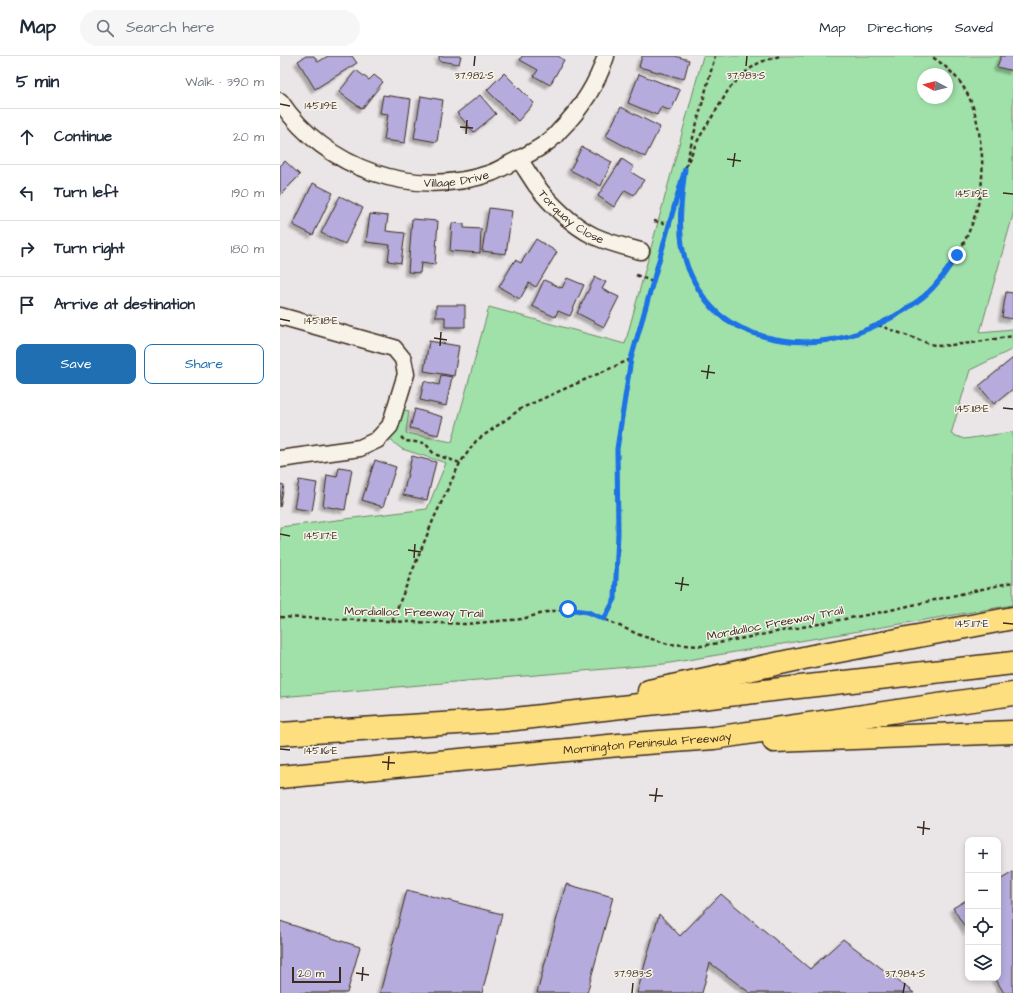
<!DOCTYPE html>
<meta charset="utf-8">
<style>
:root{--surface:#fff;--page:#f6f6f7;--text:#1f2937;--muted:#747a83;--line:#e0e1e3;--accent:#1f6fb2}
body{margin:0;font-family:"Architects Daughter",sans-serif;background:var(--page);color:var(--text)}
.controls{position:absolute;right:12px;bottom:12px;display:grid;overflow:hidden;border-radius:8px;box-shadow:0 2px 6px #0003}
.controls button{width:36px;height:36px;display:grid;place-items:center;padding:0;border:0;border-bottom:1px solid var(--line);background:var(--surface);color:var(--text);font:20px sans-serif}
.compass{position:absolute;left:637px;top:12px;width:36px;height:36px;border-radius:50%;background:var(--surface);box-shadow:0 2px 6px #0003;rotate:277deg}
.scale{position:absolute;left:12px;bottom:10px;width:49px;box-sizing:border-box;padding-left:4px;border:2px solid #3b2a1e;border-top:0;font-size:11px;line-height:14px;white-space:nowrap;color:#3b2a1e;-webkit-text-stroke:3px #f7f3e8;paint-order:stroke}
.stop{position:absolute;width:12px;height:12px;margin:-9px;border:3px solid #1a73e8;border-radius:50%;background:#fff}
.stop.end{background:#1a73e8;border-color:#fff;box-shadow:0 1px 4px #0008}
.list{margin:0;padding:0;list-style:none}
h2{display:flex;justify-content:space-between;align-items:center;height:52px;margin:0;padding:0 16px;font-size:17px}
h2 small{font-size:13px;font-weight:400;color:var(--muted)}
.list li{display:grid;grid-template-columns:26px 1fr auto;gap:12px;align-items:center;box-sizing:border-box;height:56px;padding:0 16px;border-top:1px solid var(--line)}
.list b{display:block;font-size:15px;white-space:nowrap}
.list em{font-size:13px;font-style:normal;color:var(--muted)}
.actions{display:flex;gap:8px;padding:12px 16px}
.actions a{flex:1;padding:9px 0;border:1px solid var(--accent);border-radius:8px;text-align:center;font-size:14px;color:var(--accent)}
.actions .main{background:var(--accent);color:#fff}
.icon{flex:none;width:22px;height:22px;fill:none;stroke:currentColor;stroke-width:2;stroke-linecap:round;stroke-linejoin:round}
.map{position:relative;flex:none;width:733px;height:937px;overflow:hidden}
header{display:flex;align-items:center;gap:24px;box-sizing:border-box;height:56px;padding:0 20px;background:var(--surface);border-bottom:1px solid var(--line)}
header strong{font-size:19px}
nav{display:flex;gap:22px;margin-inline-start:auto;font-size:14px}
.search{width:280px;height:36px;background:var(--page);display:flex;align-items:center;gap:10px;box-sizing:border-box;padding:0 14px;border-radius:22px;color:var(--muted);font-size:15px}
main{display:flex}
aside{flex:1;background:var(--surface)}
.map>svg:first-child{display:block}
.green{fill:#a0e1aa;stroke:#6e8664;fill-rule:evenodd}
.building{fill:#b5abdc;stroke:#3b2a1e;filter:url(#shadow)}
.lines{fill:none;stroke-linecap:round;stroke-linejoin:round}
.street-casing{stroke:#3b2a1e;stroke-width:19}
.highway-casing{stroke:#3b2a1e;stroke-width:25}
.path{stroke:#3b2a1e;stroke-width:2.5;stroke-dasharray:4 3;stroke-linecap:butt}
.street{stroke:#f7f3e8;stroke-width:16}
.highway{stroke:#fedf80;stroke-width:22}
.route{stroke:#1a73e8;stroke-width:5}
.ticks{fill:none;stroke:#3b2a1e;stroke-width:1.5}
.labels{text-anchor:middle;stroke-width:3;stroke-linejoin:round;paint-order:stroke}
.street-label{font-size:12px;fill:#3b2a1e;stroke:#f7f3e8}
.ticks-label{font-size:10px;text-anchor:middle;fill:#3b2a1e;stroke:#f7f3e8;stroke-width:3;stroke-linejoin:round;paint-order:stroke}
</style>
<header>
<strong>Map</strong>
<div class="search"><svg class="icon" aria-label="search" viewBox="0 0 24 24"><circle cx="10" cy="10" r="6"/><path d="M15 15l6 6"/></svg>Search here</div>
<nav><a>Map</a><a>Directions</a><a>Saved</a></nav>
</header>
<main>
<aside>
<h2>5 min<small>Walk · 390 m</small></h2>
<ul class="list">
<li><svg class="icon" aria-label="ahead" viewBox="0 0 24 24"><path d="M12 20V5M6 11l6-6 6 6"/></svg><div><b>Continue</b></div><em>20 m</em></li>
<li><svg class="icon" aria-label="left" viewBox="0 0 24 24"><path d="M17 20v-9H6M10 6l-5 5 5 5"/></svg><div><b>Turn left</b></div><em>190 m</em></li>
<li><svg class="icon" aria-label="right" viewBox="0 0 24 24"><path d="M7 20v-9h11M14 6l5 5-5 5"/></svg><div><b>Turn right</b></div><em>180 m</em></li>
<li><svg class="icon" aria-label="arrive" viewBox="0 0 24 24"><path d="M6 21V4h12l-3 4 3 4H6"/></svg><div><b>Arrive at destination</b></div></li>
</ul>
<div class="actions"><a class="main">Save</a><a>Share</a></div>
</aside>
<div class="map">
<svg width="733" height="937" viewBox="0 0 733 937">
<defs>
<filter id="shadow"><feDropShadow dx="-3.5" dy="3.5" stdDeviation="1" flood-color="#0004"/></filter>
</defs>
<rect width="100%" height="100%" fill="#eae5e6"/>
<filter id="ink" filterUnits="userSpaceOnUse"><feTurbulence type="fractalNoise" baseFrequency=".025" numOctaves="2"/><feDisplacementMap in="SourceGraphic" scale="8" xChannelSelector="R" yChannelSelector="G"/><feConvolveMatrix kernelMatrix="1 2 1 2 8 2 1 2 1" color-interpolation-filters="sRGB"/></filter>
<g filter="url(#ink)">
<!-- green -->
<path class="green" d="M 423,0 L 733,0 L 733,159 L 700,276 L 733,273 L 733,293 L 690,314 L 671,378 L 684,383 L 733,376 L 733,549 L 384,608 L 0,641 L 0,471 L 147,453 L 166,407 L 122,393 L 105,380 L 119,353 L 129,355 L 126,377 L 172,386 L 209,251 L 345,288 ZM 643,18 L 667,18 L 667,42 L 643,42 Z"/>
<!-- building -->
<path class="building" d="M 26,0 L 34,0 L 38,6 L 48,0 L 72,0 L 77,7 L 35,33 L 18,5 Z
M 159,0 L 181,0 L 179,8 L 159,5 Z
M 242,0 L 278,0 L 284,4 L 270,29 L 254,20 L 258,14 L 240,4 Z
M 362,0 L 395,0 L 409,4 L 404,23 L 359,11 Z
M 721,0 L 733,0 L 733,15 L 717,11 Z
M 76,14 L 89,24 L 94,19 L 103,26 L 82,53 L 59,36 Z
M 224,17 L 254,47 L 238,65 L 207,34 Z
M 359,18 L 400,34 L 391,55 L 381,51 L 377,59 L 348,47 Z
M 103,39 L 131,43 L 125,87 L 104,84 L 108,58 L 100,57 Z
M 200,39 L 216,58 L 194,76 L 177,57 Z
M 141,40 L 163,44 L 157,86 L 134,82 Z
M 341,51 L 380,71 L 365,101 L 326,80 Z
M 302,91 L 332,106 L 321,130 L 290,114 Z
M 342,103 L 354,111 L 351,116 L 364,124 L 354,139 L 345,134 L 334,151 L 318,140 Z
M 5,105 L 20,119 L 0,139 L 0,110 Z
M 33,127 L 53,137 L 33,179 L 13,169 Z
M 60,140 L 83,152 L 65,188 L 41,177 Z
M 209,152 L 232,155 L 226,198 L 202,195 Z
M 90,158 L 108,160 L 106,175 L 125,177 L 121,207 L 108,205 L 110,189 L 86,186 Z
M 132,163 L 158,165 L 155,209 L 141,207 L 140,217 L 128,216 Z
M 172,167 L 184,168 L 184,172 L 201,173 L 200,197 L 170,195 Z
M 256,183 L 277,196 L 256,231 L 249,227 L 240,243 L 219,231 L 235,204 L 241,207 Z
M 315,221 L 326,226 L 322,233 L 339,241 L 324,271 L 297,257 Z
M 287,222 L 304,229 L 290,260 L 278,255 L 275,261 L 252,250 L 264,224 L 282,232 Z
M 726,236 L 733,237 L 733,263 L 722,261 Z
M 156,249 L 185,249 L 185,271 L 165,271 L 165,261 L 156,261 Z
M 149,285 L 179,290 L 174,320 L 144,315 Z
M 733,302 L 733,333 L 714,348 L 699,330 Z
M 161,319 L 172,321 L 166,350 L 140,344 L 144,325 L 159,329 Z
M 135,353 L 163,361 L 158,379 L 130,372 Z
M 132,400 L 156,406 L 147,444 L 123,439 Z
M 95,404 L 116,411 L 103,451 L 82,444 Z
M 59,411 L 72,413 L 65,454 L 43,450 L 47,419 L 57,421 Z
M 19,424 L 37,427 L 32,455 L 14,452 Z
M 0,428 L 4,429 L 0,451 Z
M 733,816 L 733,937 L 724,937 L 715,922 L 718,922 L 718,825 Z
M 286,828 L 333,841 L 307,937 L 257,937 Z
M 127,834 L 222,858 L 202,937 L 100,937 Z
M 441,838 L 530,913 L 563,883 L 634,937 L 470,937 L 430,907 L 422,937 L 357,937 L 379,858 L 400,880 Z
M 688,843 L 688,876 L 673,852 Z
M 0,865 L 80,891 L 67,937 L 0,937 Z"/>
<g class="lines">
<defs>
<g id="street">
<path id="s1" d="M 0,45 C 45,113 134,144 211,117 C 219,114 227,109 235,105 C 247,99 259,93 269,85 C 273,82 277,78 280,74 C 301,53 317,28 326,0"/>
<path id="s2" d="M 239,103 C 245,112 250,120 256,129 C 270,148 293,170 314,180 C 329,187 346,191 361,195"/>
<path d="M 0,260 L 114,292 L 123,303 L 126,318 L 110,370 L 97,384 L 80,392 L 0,403"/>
</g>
<g id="highway">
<path d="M 369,635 L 533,600 L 733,562"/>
<path d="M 0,678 L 226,664 L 733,607"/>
<path d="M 494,685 L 733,676"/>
<path id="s3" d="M 0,721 L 339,689 L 434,682 L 733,638"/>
</g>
</defs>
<!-- street casing -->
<use href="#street" class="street-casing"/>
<!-- highway casing -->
<use href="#highway" class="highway-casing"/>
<!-- path -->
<path class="path" d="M 499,0 C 492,3 483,4 477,8 C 466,15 454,26 447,36 C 444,42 440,48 437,53 C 427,69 418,82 411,99 C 409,104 406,109 405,114 C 403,120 403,127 402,134 C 399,159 399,185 407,210 C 415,233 433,257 454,269 C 483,285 524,289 557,283 C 574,279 590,272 606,264 C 626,254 646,241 660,223 C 683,196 701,156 702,120 C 703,113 702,107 702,100 C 701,92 700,84 699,76 C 693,40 681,20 651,0
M 407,104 L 435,0
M 374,165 L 389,168
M 356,219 L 373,226
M 598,269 L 650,288 L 660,290 L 692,287 L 733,280
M 121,381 L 125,385 L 145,387 L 154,398 L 180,407
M 0,561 L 185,568 L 242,563 L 267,556 L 288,553 L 308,556 L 362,580 L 388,588 L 422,590 L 602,556 L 733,526
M 324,563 L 335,543 L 338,477 L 337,393 L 351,303 L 402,122
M 112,565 L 154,462 L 180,407 L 196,385 L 242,352 L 351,303"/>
<!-- street -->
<use href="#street" class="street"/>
<!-- highway -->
<use href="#highway" class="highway"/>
</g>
</g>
<g class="lines" filter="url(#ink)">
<!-- route -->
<path class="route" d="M 288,553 L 308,556 L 324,563 L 335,543 L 338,477 L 337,393 L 351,303 L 405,113 C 401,145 396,181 408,212 C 415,229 426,247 440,259 C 472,284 517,290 556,283 C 586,277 619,260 643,241 C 657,230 667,214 677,199"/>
</g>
<!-- ticks -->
<path class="ticks" d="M 194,10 L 195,0M 466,10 L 467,0M 0,48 L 10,50M 180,71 L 193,72M 186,78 L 187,64M 447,103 L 461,105M 453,111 L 455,97M 723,137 L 733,138M 0,263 L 10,265M 154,282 L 167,284M 160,290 L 161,276M 421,315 L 435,317M 427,323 L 429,309M 723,352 L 733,353M 0,478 L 10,480M 128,494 L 141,496M 134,502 L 135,488M 395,527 L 409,529M 401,535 L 403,521M 723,567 L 733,568M 0,693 L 10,694M 102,706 L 115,707M 108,714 L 109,700M 369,739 L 383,740M 375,746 L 377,732M 637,771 L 650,773M 643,779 L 644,765M 76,917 L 89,919M 82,925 L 83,911M 352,937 L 353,927M 623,937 L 625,927"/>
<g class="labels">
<!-- street labels -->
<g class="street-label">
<text dy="4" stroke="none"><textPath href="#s1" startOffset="204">Village Drive</textPath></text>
<text dy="4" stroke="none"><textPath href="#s2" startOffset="79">Torquay Close</textPath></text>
<text transform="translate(134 556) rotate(1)" y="4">Mordialloc Freeway Trail</text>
<text transform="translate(495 567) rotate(-11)" y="4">Mordialloc Freeway Trail</text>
<text dy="4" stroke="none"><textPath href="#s3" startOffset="369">Mornington Peninsula Freeway</textPath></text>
</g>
</g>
<g class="ticks-label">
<text x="194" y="23">37.982°S</text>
<text x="466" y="23">37.983°S</text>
<text x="41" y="53">145.119°E</text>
<text x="692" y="141">145.119°E</text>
<text x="41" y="268">145.118°E</text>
<text x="692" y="356">145.118°E</text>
<text x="41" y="483">145.117°E</text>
<text x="692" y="571">145.117°E</text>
<text x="41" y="698">145.116°E</text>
<text x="353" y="921">37.983°S</text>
<text x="625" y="921">37.984°S</text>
</g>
</svg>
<div class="controls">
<button>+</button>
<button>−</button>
<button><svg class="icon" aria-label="locate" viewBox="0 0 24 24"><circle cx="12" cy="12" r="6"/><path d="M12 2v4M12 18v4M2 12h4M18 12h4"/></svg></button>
<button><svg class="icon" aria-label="layers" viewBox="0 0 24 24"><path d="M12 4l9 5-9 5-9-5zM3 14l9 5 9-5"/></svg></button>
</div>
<svg class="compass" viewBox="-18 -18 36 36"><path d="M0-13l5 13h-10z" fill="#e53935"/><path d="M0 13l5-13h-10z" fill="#747a83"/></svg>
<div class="scale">20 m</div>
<div class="stop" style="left:288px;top:553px"></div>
<div class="stop end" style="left:677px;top:199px"></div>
</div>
</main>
